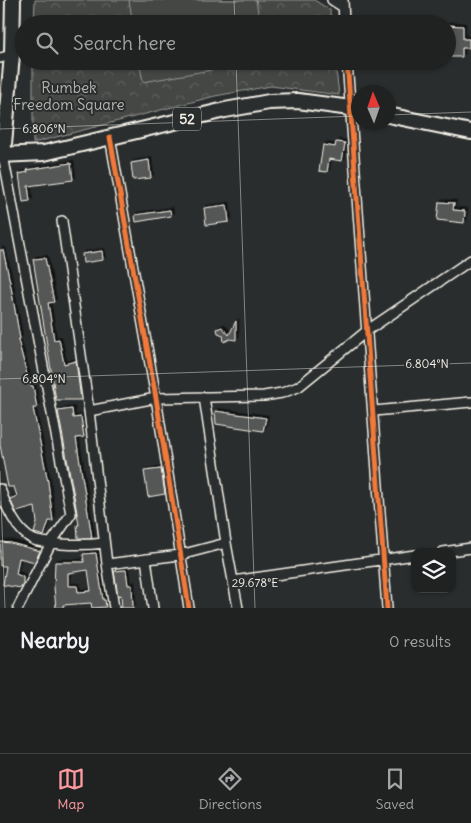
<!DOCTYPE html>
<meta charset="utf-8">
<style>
:root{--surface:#202222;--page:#2d2f2f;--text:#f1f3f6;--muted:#a2a4a5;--line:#3d3f40;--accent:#ff9aa2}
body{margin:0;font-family:Delius,sans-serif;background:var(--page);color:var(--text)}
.controls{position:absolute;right:15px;bottom:15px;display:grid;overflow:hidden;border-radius:10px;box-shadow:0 1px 4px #0004}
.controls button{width:45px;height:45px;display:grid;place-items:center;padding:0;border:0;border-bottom:1px solid var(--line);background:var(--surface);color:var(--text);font:25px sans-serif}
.compass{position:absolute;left:351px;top:85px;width:45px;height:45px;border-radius:50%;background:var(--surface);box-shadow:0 1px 4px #0004;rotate:358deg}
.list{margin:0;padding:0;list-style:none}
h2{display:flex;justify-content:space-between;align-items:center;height:65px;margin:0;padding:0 20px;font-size:21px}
h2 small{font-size:16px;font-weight:400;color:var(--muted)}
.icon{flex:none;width:28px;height:28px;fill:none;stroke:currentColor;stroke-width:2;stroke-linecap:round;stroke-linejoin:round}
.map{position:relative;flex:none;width:471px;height:608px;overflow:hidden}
.search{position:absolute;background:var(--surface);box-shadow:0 1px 4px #0004;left:15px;right:15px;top:15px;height:55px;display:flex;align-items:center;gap:12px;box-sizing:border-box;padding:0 18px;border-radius:28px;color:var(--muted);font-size:19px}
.sheet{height:145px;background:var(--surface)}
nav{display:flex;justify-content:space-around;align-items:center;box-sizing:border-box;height:70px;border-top:1px solid var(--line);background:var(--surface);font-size:14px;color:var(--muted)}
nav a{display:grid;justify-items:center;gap:2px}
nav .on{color:var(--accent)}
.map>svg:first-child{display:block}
.forest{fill:url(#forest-crowns);stroke:#9c9c96}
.garden{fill:#444645;stroke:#9c9c96}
.building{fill:#555756;stroke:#f4f1e8;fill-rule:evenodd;filter:url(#shadow)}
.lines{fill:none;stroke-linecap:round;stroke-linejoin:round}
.street-casing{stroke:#f4f1e8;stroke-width:12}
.primary-casing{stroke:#f4f1e8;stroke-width:18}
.street{stroke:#2a2d2e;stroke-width:9}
.primary{stroke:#2a2d2e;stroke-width:14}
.cycleway-casing{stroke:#2a2d2e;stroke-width:8}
.cycleway{stroke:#f17a3a;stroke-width:5}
.ticks{fill:none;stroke:#f4f1e8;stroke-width:1;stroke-opacity:0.45}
.labels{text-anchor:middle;stroke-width:4;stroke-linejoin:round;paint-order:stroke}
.shield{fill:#2a2d2e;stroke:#b7b6b0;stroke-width:1}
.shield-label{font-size:14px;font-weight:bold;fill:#f4f1e8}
.park-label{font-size:15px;fill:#b6b5af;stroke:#2a2d2e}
.ticks-label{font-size:12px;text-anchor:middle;fill:#f4f1e8;stroke:#2a2d2e;stroke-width:4;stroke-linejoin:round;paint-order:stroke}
</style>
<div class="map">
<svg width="471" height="608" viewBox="0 0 471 608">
<defs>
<pattern id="forest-crowns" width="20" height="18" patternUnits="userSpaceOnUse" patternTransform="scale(1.25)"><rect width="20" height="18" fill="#444645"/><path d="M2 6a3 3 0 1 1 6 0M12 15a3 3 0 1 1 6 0" fill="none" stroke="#606160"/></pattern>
<filter id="shadow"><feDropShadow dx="2.5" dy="-2.5" stdDeviation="0" flood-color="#0009"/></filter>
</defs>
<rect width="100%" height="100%" fill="#2a2d2e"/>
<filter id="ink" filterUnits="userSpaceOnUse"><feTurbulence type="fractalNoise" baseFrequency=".02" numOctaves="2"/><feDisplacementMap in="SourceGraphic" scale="10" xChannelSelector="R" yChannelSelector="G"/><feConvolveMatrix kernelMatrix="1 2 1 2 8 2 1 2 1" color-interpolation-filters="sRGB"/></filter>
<g filter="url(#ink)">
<!-- forest -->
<path class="forest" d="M 35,0 L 314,0 L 330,10 L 331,24 L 34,24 Z
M 33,61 L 335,61 L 339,95 L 271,86 L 215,96 L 33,143 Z"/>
<!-- garden -->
<path class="garden" d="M 129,0 L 256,0 L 260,24 L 133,24 Z
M 139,61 L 262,61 L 143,82 Z"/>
<!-- building -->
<path class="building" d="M 447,25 L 463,26 L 463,39 L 469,39 L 469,48 L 462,48 L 462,57 L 447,57 L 447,47 L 450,47 L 450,33 L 447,33 Z
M 336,142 L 345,143 L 342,161 L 329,159 L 327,172 L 319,171 L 323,145 L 335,147 Z
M 149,160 L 151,178 L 133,180 L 131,163 Z
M 71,163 L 73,180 L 28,186 L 30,201 L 23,202 L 19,174 L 28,172 L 27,170 Z
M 439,202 L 454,203 L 453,210 L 465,211 L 464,223 L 437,220 Z
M 227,205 L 229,222 L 206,225 L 204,208 Z
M 170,210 L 171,216 L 136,222 L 135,215 Z
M 0,250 L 3,250 L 11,287 L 20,339 L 18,340 L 30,386 L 33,386 L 37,408 L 33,408 L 48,482 L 53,521 L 49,521 L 44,536 L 34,533 L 37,523 L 35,507 L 16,512 L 14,508 L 10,499 L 17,496 L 14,487 L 8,487 L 0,445 Z
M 102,251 L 103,260 L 83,263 L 82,254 Z
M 45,258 L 54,302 L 48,303 L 54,340 L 59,339 L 64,364 L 76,361 L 81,400 L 56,400 L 33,259 Z
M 236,321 L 236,340 L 230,339 L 224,342 L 223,335 L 218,333 L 217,329 L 222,327 L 229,335 Z
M 72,409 L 73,418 L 81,417 L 84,437 L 76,438 L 92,538 L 78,538 L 77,525 L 79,525 L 75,501 L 58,411 Z
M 215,411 L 266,418 L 263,431 L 216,424 Z
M 161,469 L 165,494 L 148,497 L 144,471 Z
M 0,542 L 11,543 L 40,551 L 35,562 L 19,558 L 16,574 L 23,577 L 23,584 L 21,588 L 3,585 L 6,566 L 0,566 Z
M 96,553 L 103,600 L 105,600 L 106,607 L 92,608 L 91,603 L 63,605 L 63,608 L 56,608 L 54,587 L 55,562 L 84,562 L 83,554 ZM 88,570 L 91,591 L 78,592 L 77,586 L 68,586 L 68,573 Z
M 126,570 L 128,585 L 132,585 L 133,608 L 122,608 L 121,595 L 118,596 L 114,571 Z"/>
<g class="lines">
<defs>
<path id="street" d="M 332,0 L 343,7
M 343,0 L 344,24
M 0,58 L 12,55
M 347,61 L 387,608
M 110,137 L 156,398 L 189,608
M 3,155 L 71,514 L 51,543 L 18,608
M 62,221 L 89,411 L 107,564 L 114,608
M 204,397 L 226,543 L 238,608
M 89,411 L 156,398 L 264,396 L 282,393 L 298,387 L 368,330 L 471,260
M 374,411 L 471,402
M 0,489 C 6,506 16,532 34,540 C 42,543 53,543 61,544 C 76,545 89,545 104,543
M 443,552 L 471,548
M 146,559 L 153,608
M 107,564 L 180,555 L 226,543
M 233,581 L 415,555"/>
<path id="primary" d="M 388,115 L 471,132
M 0,155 L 44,153 L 225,110 L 269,102 L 298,101 L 358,109
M 3,155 L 12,55 L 13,0"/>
</defs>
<!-- street casing -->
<use href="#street" class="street-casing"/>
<!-- primary casing -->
<use href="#primary" class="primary-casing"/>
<!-- street -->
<use href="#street" class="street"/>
<!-- primary -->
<use href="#primary" class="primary"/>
<defs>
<path id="cycleway" d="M 347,61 L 387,608
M 110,137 L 156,398 L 189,608"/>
</defs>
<!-- cycleway casing -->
<use href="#cycleway" class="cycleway-casing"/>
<!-- cycleway -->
<use href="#cycleway" class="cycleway"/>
</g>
</g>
<!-- ticks -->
<path class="ticks" d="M 234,0 L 235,24M 236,61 L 255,608M 388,115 L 471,112M 0,129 L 358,116M 0,379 L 471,363M 0,471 L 5,608"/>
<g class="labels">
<!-- shield labels -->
<rect class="shield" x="173" y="107.5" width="28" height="23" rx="4"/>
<g class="shield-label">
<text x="187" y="124">52</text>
</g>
<!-- park labels -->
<g class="park-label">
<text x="69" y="93">Rumbek<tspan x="69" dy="17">Freedom Square</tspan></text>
</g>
</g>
<g class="ticks-label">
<text x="44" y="133">6.806°N</text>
<text x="427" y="368">6.804°N</text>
<text x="44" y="383">6.804°N</text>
<text x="255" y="587">29.678°E</text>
</g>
</svg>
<div class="controls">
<button><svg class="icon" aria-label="layers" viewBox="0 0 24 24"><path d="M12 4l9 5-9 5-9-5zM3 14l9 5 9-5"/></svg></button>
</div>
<svg class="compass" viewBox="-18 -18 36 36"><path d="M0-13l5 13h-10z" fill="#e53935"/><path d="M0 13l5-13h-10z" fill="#a2a4a5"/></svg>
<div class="search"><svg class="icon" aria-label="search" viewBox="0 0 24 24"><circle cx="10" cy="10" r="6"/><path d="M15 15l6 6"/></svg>Search here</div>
</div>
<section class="sheet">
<h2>Nearby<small>0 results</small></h2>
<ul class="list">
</ul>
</section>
<nav>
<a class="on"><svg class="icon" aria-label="map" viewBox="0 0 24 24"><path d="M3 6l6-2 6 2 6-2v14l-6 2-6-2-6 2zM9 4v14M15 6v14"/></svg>Map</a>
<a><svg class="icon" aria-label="directions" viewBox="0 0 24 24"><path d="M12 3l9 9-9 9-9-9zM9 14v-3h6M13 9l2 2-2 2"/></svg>Directions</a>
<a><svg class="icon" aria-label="saved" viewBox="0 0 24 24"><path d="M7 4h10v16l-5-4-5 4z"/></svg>Saved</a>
</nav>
